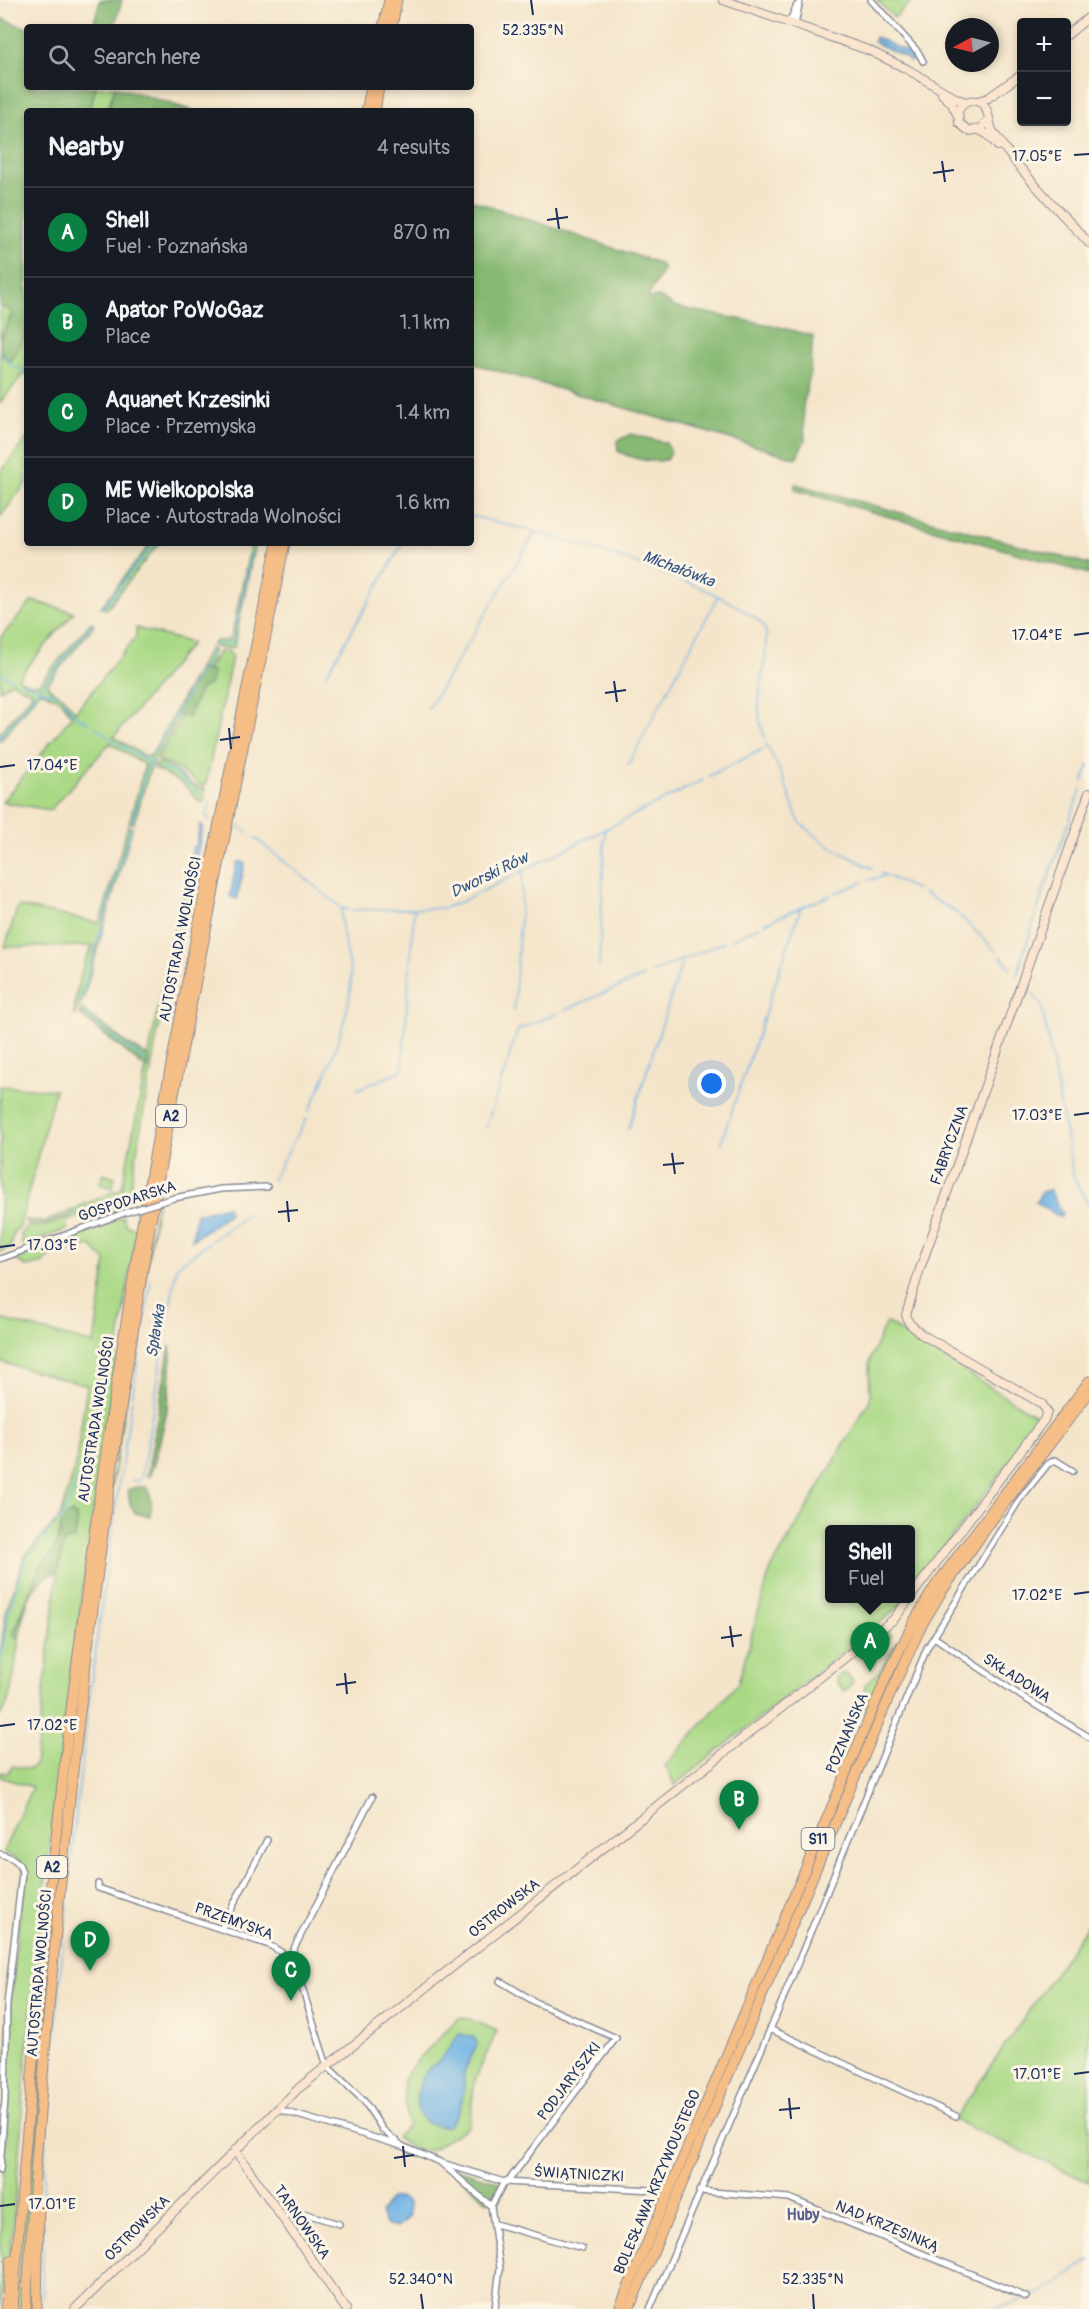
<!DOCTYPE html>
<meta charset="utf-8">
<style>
:root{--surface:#171b24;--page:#242831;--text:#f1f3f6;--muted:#9ea1a6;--line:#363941;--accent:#0b8043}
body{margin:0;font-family:Pangolin,sans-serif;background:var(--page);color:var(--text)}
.controls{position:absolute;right:18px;top:18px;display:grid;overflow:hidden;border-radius:6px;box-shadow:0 3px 9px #0003}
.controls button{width:54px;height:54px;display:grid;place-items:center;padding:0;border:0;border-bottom:2px solid var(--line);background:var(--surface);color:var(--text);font:30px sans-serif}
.compass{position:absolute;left:945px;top:18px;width:54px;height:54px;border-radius:50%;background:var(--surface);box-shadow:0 3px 9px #0003;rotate:263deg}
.you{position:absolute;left:712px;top:1084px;width:21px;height:21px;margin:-15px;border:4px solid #fff;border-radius:50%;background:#1a73e8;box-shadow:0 0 0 9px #1a73e833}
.badge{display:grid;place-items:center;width:39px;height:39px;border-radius:50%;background:var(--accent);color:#fff;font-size:20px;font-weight:700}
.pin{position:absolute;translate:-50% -50px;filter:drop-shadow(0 2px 3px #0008)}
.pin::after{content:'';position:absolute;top:32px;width:21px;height:18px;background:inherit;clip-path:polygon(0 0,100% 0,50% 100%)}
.popup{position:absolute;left:825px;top:1525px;width:90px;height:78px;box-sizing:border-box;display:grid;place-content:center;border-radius:6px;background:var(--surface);filter:drop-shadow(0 2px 4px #0005);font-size:20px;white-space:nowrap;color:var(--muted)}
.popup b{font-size:22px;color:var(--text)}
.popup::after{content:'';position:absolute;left:50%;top:100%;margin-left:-12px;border:12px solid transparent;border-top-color:var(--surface)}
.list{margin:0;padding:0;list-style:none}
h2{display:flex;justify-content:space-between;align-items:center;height:78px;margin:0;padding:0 24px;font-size:26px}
h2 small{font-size:20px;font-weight:400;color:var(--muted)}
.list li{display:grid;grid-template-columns:39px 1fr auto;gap:18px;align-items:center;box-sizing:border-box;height:90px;padding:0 24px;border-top:2px solid var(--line)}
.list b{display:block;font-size:22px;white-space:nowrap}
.list p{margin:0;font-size:20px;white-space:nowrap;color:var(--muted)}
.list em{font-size:20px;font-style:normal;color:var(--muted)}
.icon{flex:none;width:33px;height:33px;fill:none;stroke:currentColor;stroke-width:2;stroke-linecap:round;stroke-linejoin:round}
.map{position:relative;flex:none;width:1089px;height:2309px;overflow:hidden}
.search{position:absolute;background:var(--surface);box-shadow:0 3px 9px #0003;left:24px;top:24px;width:450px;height:66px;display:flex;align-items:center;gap:15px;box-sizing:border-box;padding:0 21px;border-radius:6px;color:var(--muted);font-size:22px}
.panel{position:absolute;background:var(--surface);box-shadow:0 3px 9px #0003;left:24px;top:108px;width:450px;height:438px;border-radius:6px}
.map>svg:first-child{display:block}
.green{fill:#aad986;stroke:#628472;stroke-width:1.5}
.forest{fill:#87b973;stroke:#517468;stroke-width:1.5}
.water{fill:#6eb2e4;stroke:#4470a1;stroke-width:1.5}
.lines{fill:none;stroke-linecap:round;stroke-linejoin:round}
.stream{stroke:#6eb2e4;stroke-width:1.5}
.street-casing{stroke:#888a94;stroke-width:8}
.secondary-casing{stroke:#888a94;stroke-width:10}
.highway-casing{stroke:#888a94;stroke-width:11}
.street{stroke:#fff;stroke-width:5}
.secondary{stroke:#fbe5cf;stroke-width:8}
.highway{stroke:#f6be87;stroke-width:9}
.street-bridge-casing{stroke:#888a94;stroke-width:8;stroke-linecap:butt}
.street-bridge{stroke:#fff;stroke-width:5}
.ticks{fill:none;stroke:#1b2f5e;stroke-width:2}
.labels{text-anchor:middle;stroke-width:6;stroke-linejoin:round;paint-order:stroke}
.shield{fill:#fcf5e5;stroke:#5e6a86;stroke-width:1.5}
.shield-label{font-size:14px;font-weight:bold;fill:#1b2f5e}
.street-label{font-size:15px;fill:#1b2f5e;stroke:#fcf5e5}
.water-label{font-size:16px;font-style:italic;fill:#345686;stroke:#fcf5e5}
.neighbourhood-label{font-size:16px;font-weight:bold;fill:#58608f;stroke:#fcf5e5}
.ticks-label{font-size:15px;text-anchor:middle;fill:#1b2f5e;stroke:#fcf5e5;stroke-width:6;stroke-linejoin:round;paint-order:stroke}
</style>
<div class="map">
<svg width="1089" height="2309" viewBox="0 0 1089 2309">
<rect width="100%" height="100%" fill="#fcf5e5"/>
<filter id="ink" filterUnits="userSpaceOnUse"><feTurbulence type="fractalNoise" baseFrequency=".0167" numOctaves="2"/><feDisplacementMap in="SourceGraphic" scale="12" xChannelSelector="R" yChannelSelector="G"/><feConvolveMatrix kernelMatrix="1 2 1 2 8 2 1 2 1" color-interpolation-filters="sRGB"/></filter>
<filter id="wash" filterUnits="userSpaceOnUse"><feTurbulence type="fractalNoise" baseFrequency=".008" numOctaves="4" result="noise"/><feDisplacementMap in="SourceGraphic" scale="24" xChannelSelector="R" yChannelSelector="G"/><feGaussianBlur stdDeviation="1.35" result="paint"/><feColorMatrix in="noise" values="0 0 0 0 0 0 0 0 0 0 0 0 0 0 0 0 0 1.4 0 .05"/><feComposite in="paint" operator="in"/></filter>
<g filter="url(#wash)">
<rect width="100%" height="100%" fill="#f4e5ca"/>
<!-- green -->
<path class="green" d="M 877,0 L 913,0 L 894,18 Z
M 96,87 L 115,87 L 107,111 L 89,111 Z
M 0,306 L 13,311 L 0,339 Z
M 27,328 L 27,375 L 23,374 L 0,403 L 0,352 L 10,361 L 24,339 Z
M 27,438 L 27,482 L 0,517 L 0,473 Z
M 151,543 L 159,543 L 106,609 L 101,607 Z
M 251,543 L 255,543 L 234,647 C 226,650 220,649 212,645 L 216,641 L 225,641 L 231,639 Z
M 32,601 L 74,612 L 18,678 C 24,683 33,686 40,683 L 91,622 L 94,625 L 47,684 L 50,689 L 64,697 L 75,712 L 136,637 L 136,628 L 192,643 L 114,737 L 144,756 L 151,756 L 210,648 L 213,650 L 212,659 L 200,676 L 150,769 L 134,823 L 129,823 L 145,765 L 110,743 L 50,810 L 2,802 L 72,716 L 61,700 L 40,691 L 0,741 L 0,733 L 33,693 L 12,682 L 0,690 L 0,638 Z
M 219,652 L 229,652 L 232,656 L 206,784 L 202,786 L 175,767 L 158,760 L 199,683 Z
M 158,763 C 177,766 187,787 205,789 L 203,803 L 200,802 L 182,783 L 154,768 Z
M 128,826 L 132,828 L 83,999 L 74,1016 C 75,994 81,964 93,946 L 5,947 L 18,906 L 100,923 Z
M 178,908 L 186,909 L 169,996 L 158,1029 L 130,1191 L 121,1200 L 124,1208 L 96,1218 L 94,1211 L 68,1221 L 66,1225 L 68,1229 L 22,1245 L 21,1234 L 27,1226 L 46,1226 L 77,1214 L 76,1212 L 46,1224 L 26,1223 L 25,1220 L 47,1221 L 122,1188 Z
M 192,983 L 79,1695 L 23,2309 L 16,2309 L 37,2035 L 78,1686 Z
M 0,1086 L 55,1090 L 19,1229 L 14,1231 L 11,1246 L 0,1252 Z
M 103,1173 L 115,1177 L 112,1188 L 100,1184 Z
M 123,1217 L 126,1226 L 137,1228 C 99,1460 67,1694 40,1928 C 32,1999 25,2070 20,2141 C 15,2196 13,2255 0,2309 L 1,2191 L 6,2129 L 8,2025 L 24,1871 L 18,1860 L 3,1852 L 32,1787 L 0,1777 L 0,1772 L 7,1773 L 13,1766 L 29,1769 L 35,1766 L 58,1572 C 6,1583 26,1683 0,1717 L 0,1654 L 7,1608 L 25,1556 L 60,1517 L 75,1468 L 87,1385 L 0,1362 L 0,1319 L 94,1344 L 106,1261 L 91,1246 L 51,1254 L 43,1263 L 27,1267 L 14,1258 Z
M 886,1322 L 1038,1417 L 1038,1424 L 911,1591 L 910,1530 L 830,1530 L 830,1598 L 905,1599 L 898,1608 L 675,1785 L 665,1766 L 738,1683 L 770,1571 L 870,1400 L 869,1362 Z
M 884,1631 L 889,1632 L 891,1636 L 884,1650 L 881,1651 L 877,1648 L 873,1640 Z
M 898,1640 L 867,1712 L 864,1713 L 865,1685 L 877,1674 Z
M 845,1672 L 853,1681 L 847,1690 L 843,1691 L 836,1681 L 837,1677 Z
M 1089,1923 L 1089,2182 L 954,2120 Z
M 458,2018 L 469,2019 L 497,2031 L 475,2080 L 469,2126 L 431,2150 C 420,2152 403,2145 396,2137 L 408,2126 L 403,2080 L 414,2064 Z"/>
<!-- forest -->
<path class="forest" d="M 100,0 L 122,0 L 114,27 L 93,27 Z
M 0,18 L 27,28 L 27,87 L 96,87 L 89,111 L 27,111 L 27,328 L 24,339 L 10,361 L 0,352 L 0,339 L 13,312 L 0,306 Z
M 115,87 L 117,87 L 194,111 L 107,111 Z
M 471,200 L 658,263 L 664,268 L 649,295 L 649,298 L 659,297 L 675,307 L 776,326 L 813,336 L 810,373 L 803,406 L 805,440 L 796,458 L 471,363 Z
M 631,434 L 666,443 L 671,453 L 666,460 C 649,463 633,459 618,451 L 617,441 Z
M 795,484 L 1089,564 L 1089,574 L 795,490 Z
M 199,668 L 213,673 L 211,683 L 201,689 L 188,717 L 174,713 Z
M 82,1009 L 129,1045 L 149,1057 L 147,1069 L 79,1014 Z
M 170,1346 C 175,1387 162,1437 150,1476 L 147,1476 Z
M 136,1487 L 146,1487 C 153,1497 152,1504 150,1516 L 135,1513 L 130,1504 L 128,1490 Z
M 71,1513 L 76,1516 L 77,1524 L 75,1538 L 64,1542 L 58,1572 C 30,1578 23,1614 17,1639 L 12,1636 L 41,1564 L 53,1552 L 59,1538 L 61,1522 Z
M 448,2166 L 501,2183 L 492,2201 L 487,2201 Z"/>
<!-- water -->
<path class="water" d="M 875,37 L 907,52 L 913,59 L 910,62 L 905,57 L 874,42 Z
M 200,825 L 203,826 L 187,905 L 185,906 L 181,904 L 193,846 L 196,846 Z
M 237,862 L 243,862 L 245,864 L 237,899 L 230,896 Z
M 1050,1190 L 1062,1213 L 1060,1217 L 1036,1202 L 1042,1192 Z
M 227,1206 L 229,1213 L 227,1215 L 192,1240 L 196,1214 Z
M 459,2034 L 474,2037 L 477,2044 L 464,2072 L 464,2091 L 460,2109 L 449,2126 C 411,2129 411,2098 426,2072 C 429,2066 436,2065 440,2060 C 447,2053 452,2042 459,2034 Z
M 395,2198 L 401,2198 L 408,2203 L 409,2215 L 404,2222 L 396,2228 L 385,2225 L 381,2212 L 390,2199 Z"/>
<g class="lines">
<!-- stream -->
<path class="stream" d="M 0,353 L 14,367 L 27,371
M 471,516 C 532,530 591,547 650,568 C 683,580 715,592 745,611 C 752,616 762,621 765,629 C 767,634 766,641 766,647 C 765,677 751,707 765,737
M 252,548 L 253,543
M 103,607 L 154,543
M 215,644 L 230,644 L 233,642 L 251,553
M 0,673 L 15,681
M 326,675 L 403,543
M 21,683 L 58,695
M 63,699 L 73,714 L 89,723
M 428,709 L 535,533
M 95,727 L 120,745 L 151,763
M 0,737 L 92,624
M 766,744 L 781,773 L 799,822 L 829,846 L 873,869
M 628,765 L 718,596
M 159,767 L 174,773 L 202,795
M 709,776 L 767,747
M 1083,782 L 1089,765
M 209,801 L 209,808 L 206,816 L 210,820
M 132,822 L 149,762 L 212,651
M 236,825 L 247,832
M 255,838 L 342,908 L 351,910 L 444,908 L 461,902 L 703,780
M 881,873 L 917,890
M 869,880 L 885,876
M 835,893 L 863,882
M 923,893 L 957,913 L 996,951
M 765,923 L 831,895
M 732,939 L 760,926
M 1000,956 L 1011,968
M 599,966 L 605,829
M 651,973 L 724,942
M 1017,975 L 1043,892 L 1081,789
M 1026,985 L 1042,1006 L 1074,1179 L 1089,1206
M 79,1003 L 131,828
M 565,1010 L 644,976
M 514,1011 L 523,872
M 81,1012 L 146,1062
M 358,1089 L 402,1071 L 414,910
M 309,1111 C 326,1077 350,1018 351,980 C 351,956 338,932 342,908
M 486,1127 L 518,1030 L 558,1013
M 628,1130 L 683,959
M 721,1143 L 801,907
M 272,1180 L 307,1118
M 132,1480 L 138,1481 L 142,1475 L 177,1266 L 248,1214
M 0,1663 L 7,1618 L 24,1563 L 36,1546 L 65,1513 L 80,1474 L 86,1474
M 43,2203 C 44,2128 54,2054 60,1980 C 79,1745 113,1512 151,1280
M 1031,2297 L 1052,2287 L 1089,2260
M 42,2299 L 43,2223
M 993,2309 L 1026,2299"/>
</g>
</g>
<g filter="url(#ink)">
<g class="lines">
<defs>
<path id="street" d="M 871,0 L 918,52 L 923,61
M 789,23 L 797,5
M 795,25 L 800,0
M 174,1198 L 221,1189 L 267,1187
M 0,1259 L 127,1212
M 934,1637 L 1021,1696 L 1089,1737
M 0,1854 C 11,1857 20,1860 22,1873 L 7,2004 L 5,2099 L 0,2170
M 98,1884 L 98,1888 L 269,1945 C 284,1953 292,1959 298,1975 L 327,2066 L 364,2101 L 383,2130 L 402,2146
M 221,1929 L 267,1840
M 289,1958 L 372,1797
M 770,2029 L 956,2116
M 277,2109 L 402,2146 L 440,2162 L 491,2206
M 442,2163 L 504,2182 L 652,2190
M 699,2191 L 789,2198 L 1026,2297
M 491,2206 L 504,2182 L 510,2179 L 616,2038 L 537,2003 L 500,1981
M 491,2206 L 500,2268 L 495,2309
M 283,2218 L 300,2212 L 339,2224
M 495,2224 L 582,2248
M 650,2309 L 778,2011 L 927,1648 L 1020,1499 L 1048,1464 L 1055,1460 L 1073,1471"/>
<path id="secondary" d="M 723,0 L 868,50 L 907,69 L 957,99 L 966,102
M 1066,36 L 1089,17
M 942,94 L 951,102 L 957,114
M 978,101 L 988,98 L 1022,74
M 988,120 L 981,129 L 969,131 L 959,123 L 958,111 C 962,103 971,97 981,103 C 991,109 987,125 995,135 C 1000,141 1004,148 1009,154 C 1033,185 1062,214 1089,243
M 979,130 L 987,134 L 998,146
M 235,2150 L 346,2309
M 75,2309 L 299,2088 L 894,1619 L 1044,1420 L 1047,1412 L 1042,1404 L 921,1334 L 909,1323 L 906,1315 L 920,1269 L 1089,793"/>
<path id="highway" d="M 383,27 L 389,0
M 392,27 L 397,0
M 366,111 L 371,87
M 375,111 L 379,87
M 5,2309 L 11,2260
M 13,2309 C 39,1942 82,1575 144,1213 C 183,988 231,766 277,543
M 26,2309 C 48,1945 90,1581 151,1221 C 191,994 239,769 285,543
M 37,2309 L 39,2204
M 619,2309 L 887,1676 L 914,1621 L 935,1586 L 1089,1381
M 629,2309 L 893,1688 L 922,1625 L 941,1593 L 995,1516 L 1089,1393"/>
</defs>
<!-- street casing -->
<use href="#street" class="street-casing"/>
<!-- secondary casing -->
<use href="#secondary" class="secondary-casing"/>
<!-- highway casing -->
<use href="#highway" class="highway-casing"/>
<!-- street -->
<use href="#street" class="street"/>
<!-- secondary -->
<use href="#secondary" class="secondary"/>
<!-- highway -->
<use href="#highway" class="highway"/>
<defs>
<path id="street-bridge" d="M 127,1212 L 174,1198"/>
</defs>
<!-- street-bridge casing -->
<use href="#street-bridge" class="street-bridge-casing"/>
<!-- street-bridge -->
<use href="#street-bridge" class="street-bridge"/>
</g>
</g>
<!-- ticks -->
<path class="ticks" d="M 531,0 L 533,15M 1074,155 L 1089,154M 942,161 L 945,182M 933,173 L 954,170M 556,208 L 559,229M 547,220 L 568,217M 1074,635 L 1089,633M 614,681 L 617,702M 605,693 L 626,690M 229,728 L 231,749M 220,740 L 240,737M 0,767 L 15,765M 1074,1115 L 1089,1113M 672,1153 L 675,1174M 663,1165 L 684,1163M 287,1201 L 289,1222M 278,1212 L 298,1210M 0,1247 L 15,1245M 1074,1594 L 1089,1592M 730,1626 L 733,1647M 721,1638 L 742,1635M 345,1673 L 347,1694M 336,1685 L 356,1682M 0,1726 L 15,1724M 1074,2074 L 1089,2072M 789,2098 L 791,2119M 779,2110 L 800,2108M 403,2146 L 405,2167M 394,2158 L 414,2155M 0,2206 L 15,2204M 421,2294 L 423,2309M 813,2294 L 814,2309"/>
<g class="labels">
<!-- shield labels -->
<g class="shield">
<rect x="156" y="1105" width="30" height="22" rx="4.5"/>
<rect x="801.5" y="1828" width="33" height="22" rx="4.5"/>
<rect x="37" y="1856" width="30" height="22" rx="4.5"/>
</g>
<g class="shield-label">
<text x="171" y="1121">A2</text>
<text x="818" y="1844">S11</text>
<text x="52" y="1872">A2</text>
</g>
<!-- street labels -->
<g class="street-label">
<text transform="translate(180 939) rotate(-79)" y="5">AUTOSTRADA WOLNOŚCI</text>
<text transform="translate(949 1145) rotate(-70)" y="5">FABRYCZNA</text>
<text transform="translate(127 1201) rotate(-18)" y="5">GOSPODARSKA</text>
<text transform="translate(96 1419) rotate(-81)" y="5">AUTOSTRADA WOLNOŚCI</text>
<text transform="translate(1017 1678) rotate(33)" y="5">SKŁADOWA</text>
<text transform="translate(847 1733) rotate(-67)" y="5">POZNAŃSKA</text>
<text transform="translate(504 1908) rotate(-38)" y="5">OSTROWSKA</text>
<text transform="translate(234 1921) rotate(20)" y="5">PRZEMYSKA</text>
<text transform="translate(39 1973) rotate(-85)" y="5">AUTOSTRADA WOLNOŚCI</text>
<text transform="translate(569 2081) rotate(-53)" y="5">PODJARYSZKI</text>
<text transform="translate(579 2174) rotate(3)" y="5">ŚWIĄTNICZKI</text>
<text transform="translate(657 2182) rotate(-67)" y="5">BOLESŁAWA KRZYWOUSTEGO</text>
<text transform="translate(302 2222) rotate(55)" y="5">TARNOWSKA</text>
<text transform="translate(887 2226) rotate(23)" y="5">NAD KRZESINKĄ</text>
<text transform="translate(137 2228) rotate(-45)" y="5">OSTROWSKA</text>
</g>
<!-- water labels -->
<g class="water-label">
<text transform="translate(679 568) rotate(21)" y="6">Michałówka</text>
<text transform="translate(489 874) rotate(-26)" y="6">Dworski Rów</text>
<text transform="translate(155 1331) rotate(-81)" y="6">Spławka</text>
</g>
<!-- neighbourhood labels -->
<g class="neighbourhood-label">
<text x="803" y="2220">Huby</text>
</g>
</g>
<g class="ticks-label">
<text x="533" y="35">52.335°N</text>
<text x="1037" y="161">17.05°E</text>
<text x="1037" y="640">17.04°E</text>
<text x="52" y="770">17.04°E</text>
<text x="1037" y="1120">17.03°E</text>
<text x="52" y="1250">17.03°E</text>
<text x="1037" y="1600">17.02°E</text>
<text x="52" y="1730">17.02°E</text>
<text x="1037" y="2079">17.01°E</text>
<text x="52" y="2209">17.01°E</text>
<text x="421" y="2284">52.340°N</text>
<text x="813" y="2284">52.335°N</text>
</g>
</svg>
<div class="controls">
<button>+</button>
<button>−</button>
</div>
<svg class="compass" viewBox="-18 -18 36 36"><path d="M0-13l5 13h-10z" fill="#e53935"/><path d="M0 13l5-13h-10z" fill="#9ea1a6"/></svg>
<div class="you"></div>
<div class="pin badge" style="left:870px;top:1672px">A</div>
<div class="popup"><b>Shell</b>Fuel</div>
<div class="pin badge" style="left:739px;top:1830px">B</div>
<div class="pin badge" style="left:291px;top:2001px">C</div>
<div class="pin badge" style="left:90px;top:1971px">D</div>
<div class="search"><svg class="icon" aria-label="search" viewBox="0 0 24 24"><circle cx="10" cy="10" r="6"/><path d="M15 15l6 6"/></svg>Search here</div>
<section class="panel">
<h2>Nearby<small>4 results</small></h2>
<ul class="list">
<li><span class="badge">A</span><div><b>Shell</b><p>Fuel · Poznańska</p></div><em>870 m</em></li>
<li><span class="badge">B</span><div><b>Apator PoWoGaz</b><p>Place</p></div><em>1.1 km</em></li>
<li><span class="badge">C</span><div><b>Aquanet Krzesinki</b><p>Place · Przemyska</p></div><em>1.4 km</em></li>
<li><span class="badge">D</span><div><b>ME Wielkopolska</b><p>Place · Autostrada Wolności</p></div><em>1.6 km</em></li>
</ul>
</section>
</div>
